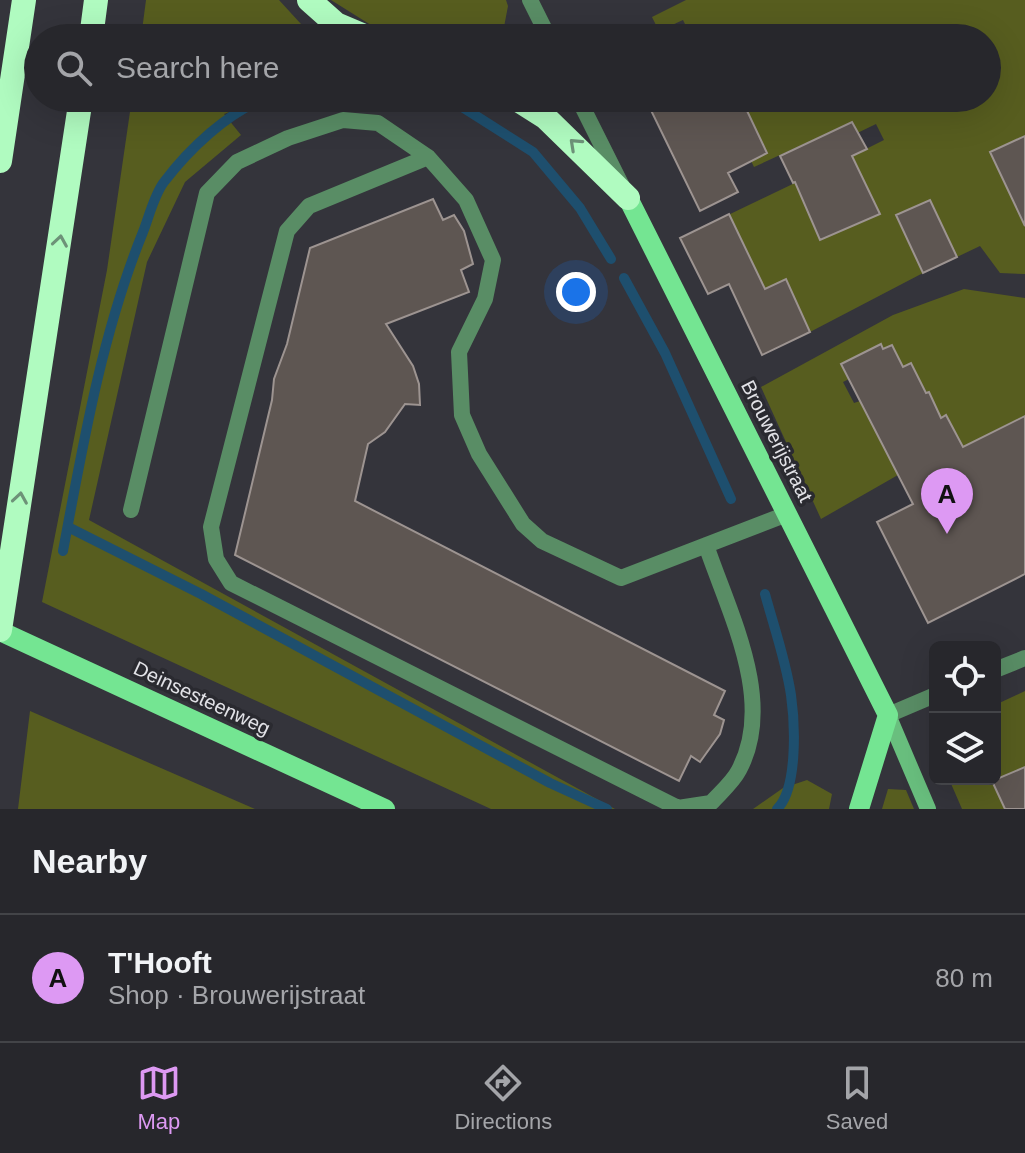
<!DOCTYPE html>
<meta charset="utf-8">
<style>
:root{--surface:#27272c;--page:#2f2f34;--text:#f1f3f6;--muted:#a4a5a9;--line:#434448;--accent:#dd99f3}
body{margin:0;font-family:Helvetica,sans-serif;background:var(--page);color:var(--text)}
.controls{position:absolute;right:24px;bottom:24px;display:grid;overflow:hidden;border-radius:12px;box-shadow:0 8px 32px #0002}
.controls button{width:72px;height:72px;display:grid;place-items:center;padding:0;border:0;border-bottom:2px solid var(--line);background:var(--surface);color:var(--text);font:40px sans-serif}
.you{position:absolute;left:576px;top:292px;width:28px;height:28px;margin:-20px;border:6px solid #fff;border-radius:50%;background:#1a73e8;box-shadow:0 0 0 12px #1a73e833}
.badge{display:grid;place-items:center;width:52px;height:52px;border-radius:50%;background:var(--accent);color:#111;font-size:26px;font-weight:700}
.pin{position:absolute;translate:-50% -66px;filter:drop-shadow(0 2px 4px #0008)}
.pin::after{content:'';position:absolute;top:42px;width:28px;height:24px;background:inherit;clip-path:polygon(0 0,100% 0,50% 100%)}
.list{margin:0;padding:0;list-style:none}
h2{display:flex;justify-content:space-between;align-items:center;height:104px;margin:0;padding:0 32px;font-size:34px}
h2 small{font-size:26px;font-weight:400;color:var(--muted)}
.list li{display:grid;grid-template-columns:52px 1fr auto;gap:24px;align-items:center;box-sizing:border-box;height:128px;padding:0 32px;border-top:2px solid var(--line)}
.list b{display:block;font-size:30px;white-space:nowrap}
.list p{margin:0;font-size:26px;white-space:nowrap;color:var(--muted)}
.list em{font-size:26px;font-style:normal;color:var(--muted)}
.icon{flex:none;width:44px;height:44px;fill:none;stroke:currentColor;stroke-width:2;stroke-linecap:round;stroke-linejoin:round}
.map{position:relative;flex:none;width:1025px;height:809px;overflow:hidden}
.search{position:absolute;background:var(--surface);box-shadow:0 8px 32px #0002;left:24px;right:24px;top:24px;height:88px;display:flex;align-items:center;gap:20px;box-sizing:border-box;padding:0 28px;border-radius:44px;color:var(--muted);font-size:30px}
.sheet{height:232px;background:var(--surface)}
nav{display:flex;justify-content:space-around;align-items:center;box-sizing:border-box;height:112px;border-top:2px solid var(--line);background:var(--surface);font-size:22px;color:var(--muted)}
nav a{display:grid;justify-items:center;gap:4px}
nav .on{color:var(--accent)}
.map>svg:first-child{display:block}
.green{fill:#575d1f}
.lines{fill:none;stroke-linecap:round;stroke-linejoin:round}
.stream{stroke:#1e4f6e;stroke-width:10}
.building{fill:#5e5652;stroke:#9d9491;stroke-width:2}
.service{stroke:#598d65;stroke-width:16}
.minor{stroke:#598d65;stroke-width:16}
.secondary{stroke:#69bf7e;stroke-width:16}
.primary{stroke:#74e592;stroke-width:20}
.motorway{stroke:#b0fbc0;stroke-width:24}
.oneway{stroke:#6d9278}
.labels{text-anchor:middle;stroke-width:7;stroke-linejoin:round;paint-order:stroke}
.street-label{font-size:20px;fill:#e2e2e7;stroke:#2a2a30}
</style>
<div class="map">
<svg width="1025" height="809" viewBox="0 0 1025 809">
<rect width="100%" height="100%" fill="#34343b"/>
<!-- green -->
<path class="green" d="M 146,0 L 279,0 L 301,24 L 326,38 L 141,38 Z
M 331,0 L 506,0 L 508,6 L 504,27 L 487,37 L 429,38 L 408,36 L 374,27 Z
M 686,0 L 1025,0 L 1025,274 L 1000,273 L 980,246 L 957,257 L 930,200 L 896,216 L 923,273 L 810,332 L 785,279 L 738,302 L 729,284 L 734,234 L 726,216 L 824,169 L 820,240 L 850,227 L 852,156 L 884,140 L 876,124 L 845,139 L 839,128 L 754,167 L 738,134 L 741,98 L 825,98 L 829,104 L 839,98 L 987,98 L 987,38 L 732,38 L 727,29 L 708,38 L 692,38 L 683,20 L 659,31 L 652,17 Z
M 132,98 L 268,98 L 224,114 L 241,135 L 185,182 L 147,262 L 89,520 L 615,809 L 491,809 L 42,602 L 107,270 Z
M 964,289 L 1025,298 L 1025,419 C 981,431 978,444 958,482 L 958,437 L 946,416 L 941,418 L 911,364 L 903,367 L 891,345 L 883,349 L 880,344 L 859,355 L 849,379 L 843,382 L 854,403 L 860,401 L 905,471 L 821,519 L 761,387 L 893,315 Z
M 1025,691 L 1025,767 L 993,781 L 1005,809 L 962,809 L 949,779 L 995,779 L 995,705 Z
M 30,711 L 255,809 L 18,809 Z
M 807,780 L 832,794 L 829,809 L 753,809 L 783,788 Z
M 888,789 L 906,790 L 914,809 L 882,809 Z"/>
<g class="lines">
<!-- stream -->
<path class="stream" d="M 448,98 L 533,152 L 580,208 L 611,259
M 624,278 L 665,353 L 731,499
M 68,527 L 201,594 L 550,783 L 607,809
M 63,551 C 83,444 102,333 143,232 C 149,217 154,195 164,182 C 189,149 228,112 266,98
M 765,594 C 774,627 786,661 791,695 C 795,723 798,789 777,809"/>
</g>
<!-- building -->
<path class="building" d="M 645,98 L 741,98 L 767,153 L 728,173 L 738,192 L 700,211 Z
M 852,122 L 867,149 L 852,156 L 880,214 L 820,240 L 795,182 L 793,183 L 780,156 Z
M 1025,136 L 1025,226 L 990,152 Z
M 433,199 L 443,220 L 454,215 L 464,231 L 473,264 L 461,270 L 469,292 L 386,324 L 413,366 L 419,384 L 420,405 L 405,404 L 385,432 L 368,444 L 355,501 L 725,691 L 714,715 L 724,720 L 720,734 L 700,762 L 691,756 L 679,781 L 235,555 L 272,400 L 274,379 L 287,344 L 310,248 Z
M 930,200 L 957,257 L 923,273 L 896,215 Z
M 729,214 L 765,289 L 786,279 L 810,332 L 762,355 L 729,284 L 708,294 L 680,238 Z
M 881,344 L 883,349 L 892,345 L 903,367 L 911,363 L 926,393 L 929,392 L 941,418 L 946,415 L 963,447 L 1025,416 L 1025,574 L 928,623 L 877,522 L 913,504 L 841,364 Z
M 1025,767 L 1025,809 L 1005,809 L 992,781 Z"/>
<g class="lines">
<!-- service -->
<path class="service" d="M 428,157 L 309,206 L 287,231 L 211,527 L 216,559 L 231,583 L 678,808 L 711,803 C 720,793 733,782 739,770 C 776,701 729,613 706,545
M 131,510 L 207,193 L 237,162 L 288,138 L 343,120 L 378,123 L 428,157 L 466,200 L 493,260 L 485,299 L 459,352 L 462,415 L 479,454 L 523,524 L 542,541 L 621,578 L 787,514"/>
<!-- minor -->
<path class="minor" d="M 530,0 L 549,38
M 578,98 L 622,186
M 995,670 L 1025,658
M 888,715 L 935,695"/>
<!-- secondary -->
<path class="secondary" d="M 888,715 L 928,809"/>
<!-- primary -->
<path class="primary" d="M 628,198 L 888,715 L 859,809
M 0,631 L 385,809"/>
<!-- motorway -->
<path class="motorway" d="M 309,0 L 336,24 L 369,38
M 91,38 L 96,0
M 515,98 L 545,117 L 628,198
M 0,161 L 24,0
M 0,630 L 81,98"/>
</g>
<!-- one-way arrows -->
<defs><path id="oneway-chevron" d="M-2-3.5L2.5 0L-2 3.5" fill="none" stroke-width="1.6" stroke-linecap="round" stroke-linejoin="round" transform="scale(2)"/></defs>
<g class="oneway">
<use href="#oneway-chevron" transform="translate(575 144) rotate(-137)"/>
<use href="#oneway-chevron" transform="translate(60 241) rotate(-81)"/>
<use href="#oneway-chevron" transform="translate(20 498) rotate(-81)"/>
</g>
<g class="labels">
<!-- street labels -->
<g class="street-label">
<text transform="translate(777 441) rotate(63)" y="7">Brouwerijstraat</text>
<text transform="translate(202 698) rotate(25)" y="7">Deinsesteenweg</text>
</g>
</g>
</svg>
<div class="controls">
<button><svg class="icon" aria-label="locate" viewBox="0 0 24 24"><circle cx="12" cy="12" r="6"/><path d="M12 2v4M12 18v4M2 12h4M18 12h4"/></svg></button>
<button><svg class="icon" aria-label="layers" viewBox="0 0 24 24"><path d="M12 4l9 5-9 5-9-5zM3 14l9 5 9-5"/></svg></button>
</div>
<div class="you"></div>
<div class="pin badge" style="left:947px;top:534px">A</div>
<div class="search"><svg class="icon" aria-label="search" viewBox="0 0 24 24"><circle cx="10" cy="10" r="6"/><path d="M15 15l6 6"/></svg>Search here</div>
</div>
<section class="sheet">
<h2>Nearby<small></small></h2>
<ul class="list">
<li><span class="badge">A</span><div><b>T'Hooft</b><p>Shop · Brouwerijstraat</p></div><em>80 m</em></li>
</ul>
</section>
<nav>
<a class="on"><svg class="icon" aria-label="map" viewBox="0 0 24 24"><path d="M3 6l6-2 6 2 6-2v14l-6 2-6-2-6 2zM9 4v14M15 6v14"/></svg>Map</a>
<a><svg class="icon" aria-label="directions" viewBox="0 0 24 24"><path d="M12 3l9 9-9 9-9-9zM9 14v-3h6M13 9l2 2-2 2"/></svg>Directions</a>
<a><svg class="icon" aria-label="saved" viewBox="0 0 24 24"><path d="M7 4h10v16l-5-4-5 4z"/></svg>Saved</a>
</nav>
